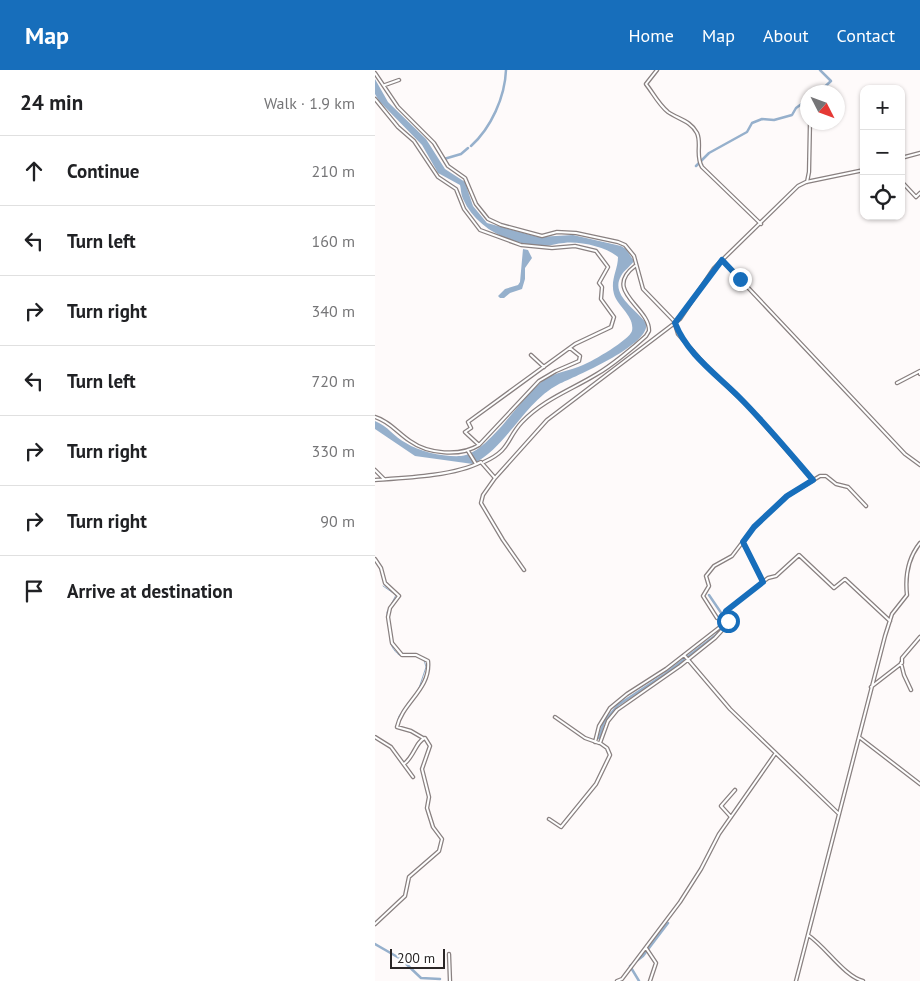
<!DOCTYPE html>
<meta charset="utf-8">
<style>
:root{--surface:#fff;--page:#f2f2f2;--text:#202124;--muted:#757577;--line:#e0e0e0;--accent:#176ebb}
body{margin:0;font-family:"PT Sans",sans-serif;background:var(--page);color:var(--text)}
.controls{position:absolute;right:15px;top:15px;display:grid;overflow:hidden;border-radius:10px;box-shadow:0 1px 4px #0004}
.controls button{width:45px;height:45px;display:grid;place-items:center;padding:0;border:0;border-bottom:1px solid var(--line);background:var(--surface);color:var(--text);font:25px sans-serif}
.compass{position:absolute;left:425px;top:15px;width:45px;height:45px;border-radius:50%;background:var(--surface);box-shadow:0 1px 4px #0004;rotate:132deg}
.scale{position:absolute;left:15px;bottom:12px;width:55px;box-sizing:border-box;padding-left:5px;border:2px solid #2a2626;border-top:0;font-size:14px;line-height:18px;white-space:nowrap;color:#2a2626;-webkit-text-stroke:4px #fff;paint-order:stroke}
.stop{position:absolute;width:15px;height:15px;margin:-11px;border:4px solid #176ebb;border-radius:50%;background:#fff}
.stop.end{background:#176ebb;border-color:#fff;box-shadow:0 1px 5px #0008}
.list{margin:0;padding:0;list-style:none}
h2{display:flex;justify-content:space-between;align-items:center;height:65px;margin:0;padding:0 20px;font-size:21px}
h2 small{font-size:16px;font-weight:400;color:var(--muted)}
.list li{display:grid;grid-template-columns:32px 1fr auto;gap:15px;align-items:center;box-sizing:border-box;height:70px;padding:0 20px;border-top:1px solid var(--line)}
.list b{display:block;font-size:19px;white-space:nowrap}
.list em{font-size:16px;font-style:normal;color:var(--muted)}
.icon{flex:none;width:28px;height:28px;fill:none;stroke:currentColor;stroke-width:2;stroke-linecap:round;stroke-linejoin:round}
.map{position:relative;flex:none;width:545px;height:911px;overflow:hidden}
header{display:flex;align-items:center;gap:30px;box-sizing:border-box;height:70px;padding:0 25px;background:var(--accent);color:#fff}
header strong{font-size:24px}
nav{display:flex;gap:28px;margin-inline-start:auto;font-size:18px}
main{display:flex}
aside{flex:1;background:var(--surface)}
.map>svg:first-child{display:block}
.water{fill:#96b0cc}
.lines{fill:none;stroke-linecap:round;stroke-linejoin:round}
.stream{stroke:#96b0cc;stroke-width:1}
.canal{stroke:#96b0cc;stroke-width:2.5}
.minor-casing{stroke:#898080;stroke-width:4.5}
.minor{stroke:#fff;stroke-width:2}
.route{stroke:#176ebb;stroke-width:6}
</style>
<header>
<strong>Map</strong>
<nav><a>Home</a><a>Map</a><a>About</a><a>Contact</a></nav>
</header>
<main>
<aside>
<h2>24 min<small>Walk · 1.9 km</small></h2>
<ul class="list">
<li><svg class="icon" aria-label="ahead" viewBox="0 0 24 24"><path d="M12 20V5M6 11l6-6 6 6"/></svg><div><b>Continue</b></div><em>210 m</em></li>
<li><svg class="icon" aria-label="left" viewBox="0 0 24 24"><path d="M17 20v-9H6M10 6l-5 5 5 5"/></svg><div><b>Turn left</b></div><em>160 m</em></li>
<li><svg class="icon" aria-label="right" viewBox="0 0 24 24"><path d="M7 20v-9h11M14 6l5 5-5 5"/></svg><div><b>Turn right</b></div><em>340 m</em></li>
<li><svg class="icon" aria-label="left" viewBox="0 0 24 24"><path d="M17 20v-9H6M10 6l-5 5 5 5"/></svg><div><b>Turn left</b></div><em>720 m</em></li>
<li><svg class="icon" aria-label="right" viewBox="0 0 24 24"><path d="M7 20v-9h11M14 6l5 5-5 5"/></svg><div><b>Turn right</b></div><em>330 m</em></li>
<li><svg class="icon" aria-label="right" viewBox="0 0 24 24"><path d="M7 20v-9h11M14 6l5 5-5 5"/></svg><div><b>Turn right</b></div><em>90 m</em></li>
<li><svg class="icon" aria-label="arrive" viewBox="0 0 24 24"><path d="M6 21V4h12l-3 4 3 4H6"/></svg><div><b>Arrive at destination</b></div></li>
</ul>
</aside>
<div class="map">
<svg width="545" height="911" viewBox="0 0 545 911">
<rect width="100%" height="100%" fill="#fefafa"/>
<!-- water -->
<path class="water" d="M 0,9 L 13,32 L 51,69 L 70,99 L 90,112 L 98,136 L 112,153 L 163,167 L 198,165 L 246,176 L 251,179 L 259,191 C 256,196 249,200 246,206 C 235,225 261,239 271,253 C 277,274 201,306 184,314 C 149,332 133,376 98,394 L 40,386 L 0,359 L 0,351 C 13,356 19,367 31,373 C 45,382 69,387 86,386 C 114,383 145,327 169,310 C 180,302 195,301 208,295 C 218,291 254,270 257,261 C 260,246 242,236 239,224 C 235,210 243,200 243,187 C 231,177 205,171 189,173 C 182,173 176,176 170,176 C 138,176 102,160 88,129 C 86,125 86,119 85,115 L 63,103 L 47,75 L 4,31 L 0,24 Z
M 148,179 L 153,180 L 157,188 L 150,198 L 150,209 L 147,219 L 135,223 L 129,228 L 125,228 L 123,226 L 130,219 L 143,215 L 145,212 Z"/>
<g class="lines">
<!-- stream -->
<path class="stream" d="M 8,516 L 21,525 L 12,542 L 13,555
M 15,567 C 15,575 18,580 24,585 L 36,586
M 43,621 L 51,597 L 49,590
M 30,660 L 22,658 L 24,646 L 36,630"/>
<!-- canal -->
<path class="canal" d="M 444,22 L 456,11 L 445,0
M 96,76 C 116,58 130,27 131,0
M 69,89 L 86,84 L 93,78
M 321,96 L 334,83 L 372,62 L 377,53 L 387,49 L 399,50 L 417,45 L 421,38 L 432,30
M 224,668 L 229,652 L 243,635 L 290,604 L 341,565 L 351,550 L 334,525
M 0,874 L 26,889 L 46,908 L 65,909
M 264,911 L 255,896 L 268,886 L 293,853"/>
<defs>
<path id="minor" d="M 282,0 L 271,14 C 278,23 284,35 293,42 C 303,49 316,51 322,63 C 327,74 320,85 327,97 L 386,154
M 0,3 L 23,37 L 59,73 L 73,96 L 90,108 L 101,134 L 113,149 L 126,155 L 167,166 L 182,162 L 201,163 L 243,172 L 250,175 L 259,186 L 268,219 L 299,251 L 303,264 L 332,297 L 372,335 L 438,410
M 10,15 L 24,10
M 0,29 L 23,57 L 39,71 L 63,107 L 81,119 L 89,139 L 105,160 L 146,175 L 177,178 L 200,176 L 221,181 L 233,197 L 224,213 L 227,217 L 226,229 L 239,247 L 236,257 L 200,274 L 93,352 L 96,358 L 90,362 L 104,375
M 526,88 L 545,83
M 526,111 L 541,127 L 545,123
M 432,112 L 434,102 L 435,52
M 347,190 L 530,384 L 545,395
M 156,285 L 169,297
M 522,313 L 545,301 L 545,304
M 0,347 C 14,351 23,363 35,371 C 53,384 85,387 104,375 L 164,311 L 181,301 L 204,291 L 205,286 L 195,278
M 93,381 L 101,394
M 109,392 C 136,380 131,369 147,352 C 169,329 196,320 222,304 C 236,296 259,277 271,266 L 274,261 C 275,237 227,221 260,196
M 0,400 L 9,409
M 120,408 L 108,425 L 106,433 L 128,470 L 149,500
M 0,410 C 30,408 79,406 106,392 L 120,408 L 172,350 L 305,249 L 339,198 L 423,116 L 431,112 L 489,100
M 368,472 L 388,512
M 0,489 L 6,498 L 10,513 L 24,526 L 15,538 L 13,547 L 17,573 L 27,585 L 41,585 L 53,591 C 56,619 27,633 22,657 L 36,661 L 48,668
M 309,585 L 355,639 L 464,744
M 526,593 L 529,605 L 536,620
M 496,617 L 527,593 L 527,588 L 545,567
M 180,647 L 210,668 L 224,673
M 0,667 L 16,677 L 38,707
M 484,667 L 545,714
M 220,672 L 224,656 L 235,638 L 252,624 L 291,599 L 345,557 L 349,551 L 342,548 L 328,526 L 334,516 L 331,506 L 339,496 L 357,486 L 379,457 L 412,426 L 445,406 L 451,406 L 461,414 L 473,417 L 491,436
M 356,747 L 346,736 L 360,720
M 174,749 L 186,757 L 221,714 L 235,685 L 232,678 L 225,673 L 233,651 L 242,640 L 305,596 L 340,568 L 352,555 L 351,541 L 393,508 L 401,506 L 424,485 L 459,518 L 470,509 L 515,551
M 0,854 L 30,826 L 34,807 L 64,781 L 67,769 L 58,757 L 52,738 L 54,727 L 47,699 L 55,676 L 50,668 C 41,671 39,687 29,694
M 433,865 C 451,877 469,906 488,911
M 271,878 L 281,893 L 275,911
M 74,884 L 75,911
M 242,911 L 247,909 L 305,832 L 326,799 L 344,764 L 400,684
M 421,911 L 510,566 L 517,544 L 532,525 C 530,507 533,488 545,473"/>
</defs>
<!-- minor casing -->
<use href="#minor" class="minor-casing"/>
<!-- minor -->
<use href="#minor" class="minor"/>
</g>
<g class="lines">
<!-- route -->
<path class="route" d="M 353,551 L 350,544 L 351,541 L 388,512 L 368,472 L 379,457 L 412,426 L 438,410 C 414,382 390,353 364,327 C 341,304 312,284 300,253 L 347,190 L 365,209"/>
</g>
</svg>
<div class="controls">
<button>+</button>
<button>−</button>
<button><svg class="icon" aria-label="locate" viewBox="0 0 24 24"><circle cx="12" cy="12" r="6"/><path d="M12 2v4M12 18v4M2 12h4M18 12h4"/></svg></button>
</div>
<svg class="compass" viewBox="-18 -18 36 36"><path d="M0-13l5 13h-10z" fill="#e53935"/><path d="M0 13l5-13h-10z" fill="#757577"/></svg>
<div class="scale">200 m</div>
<div class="stop" style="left:353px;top:551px"></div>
<div class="stop end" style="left:365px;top:209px"></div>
</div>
</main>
